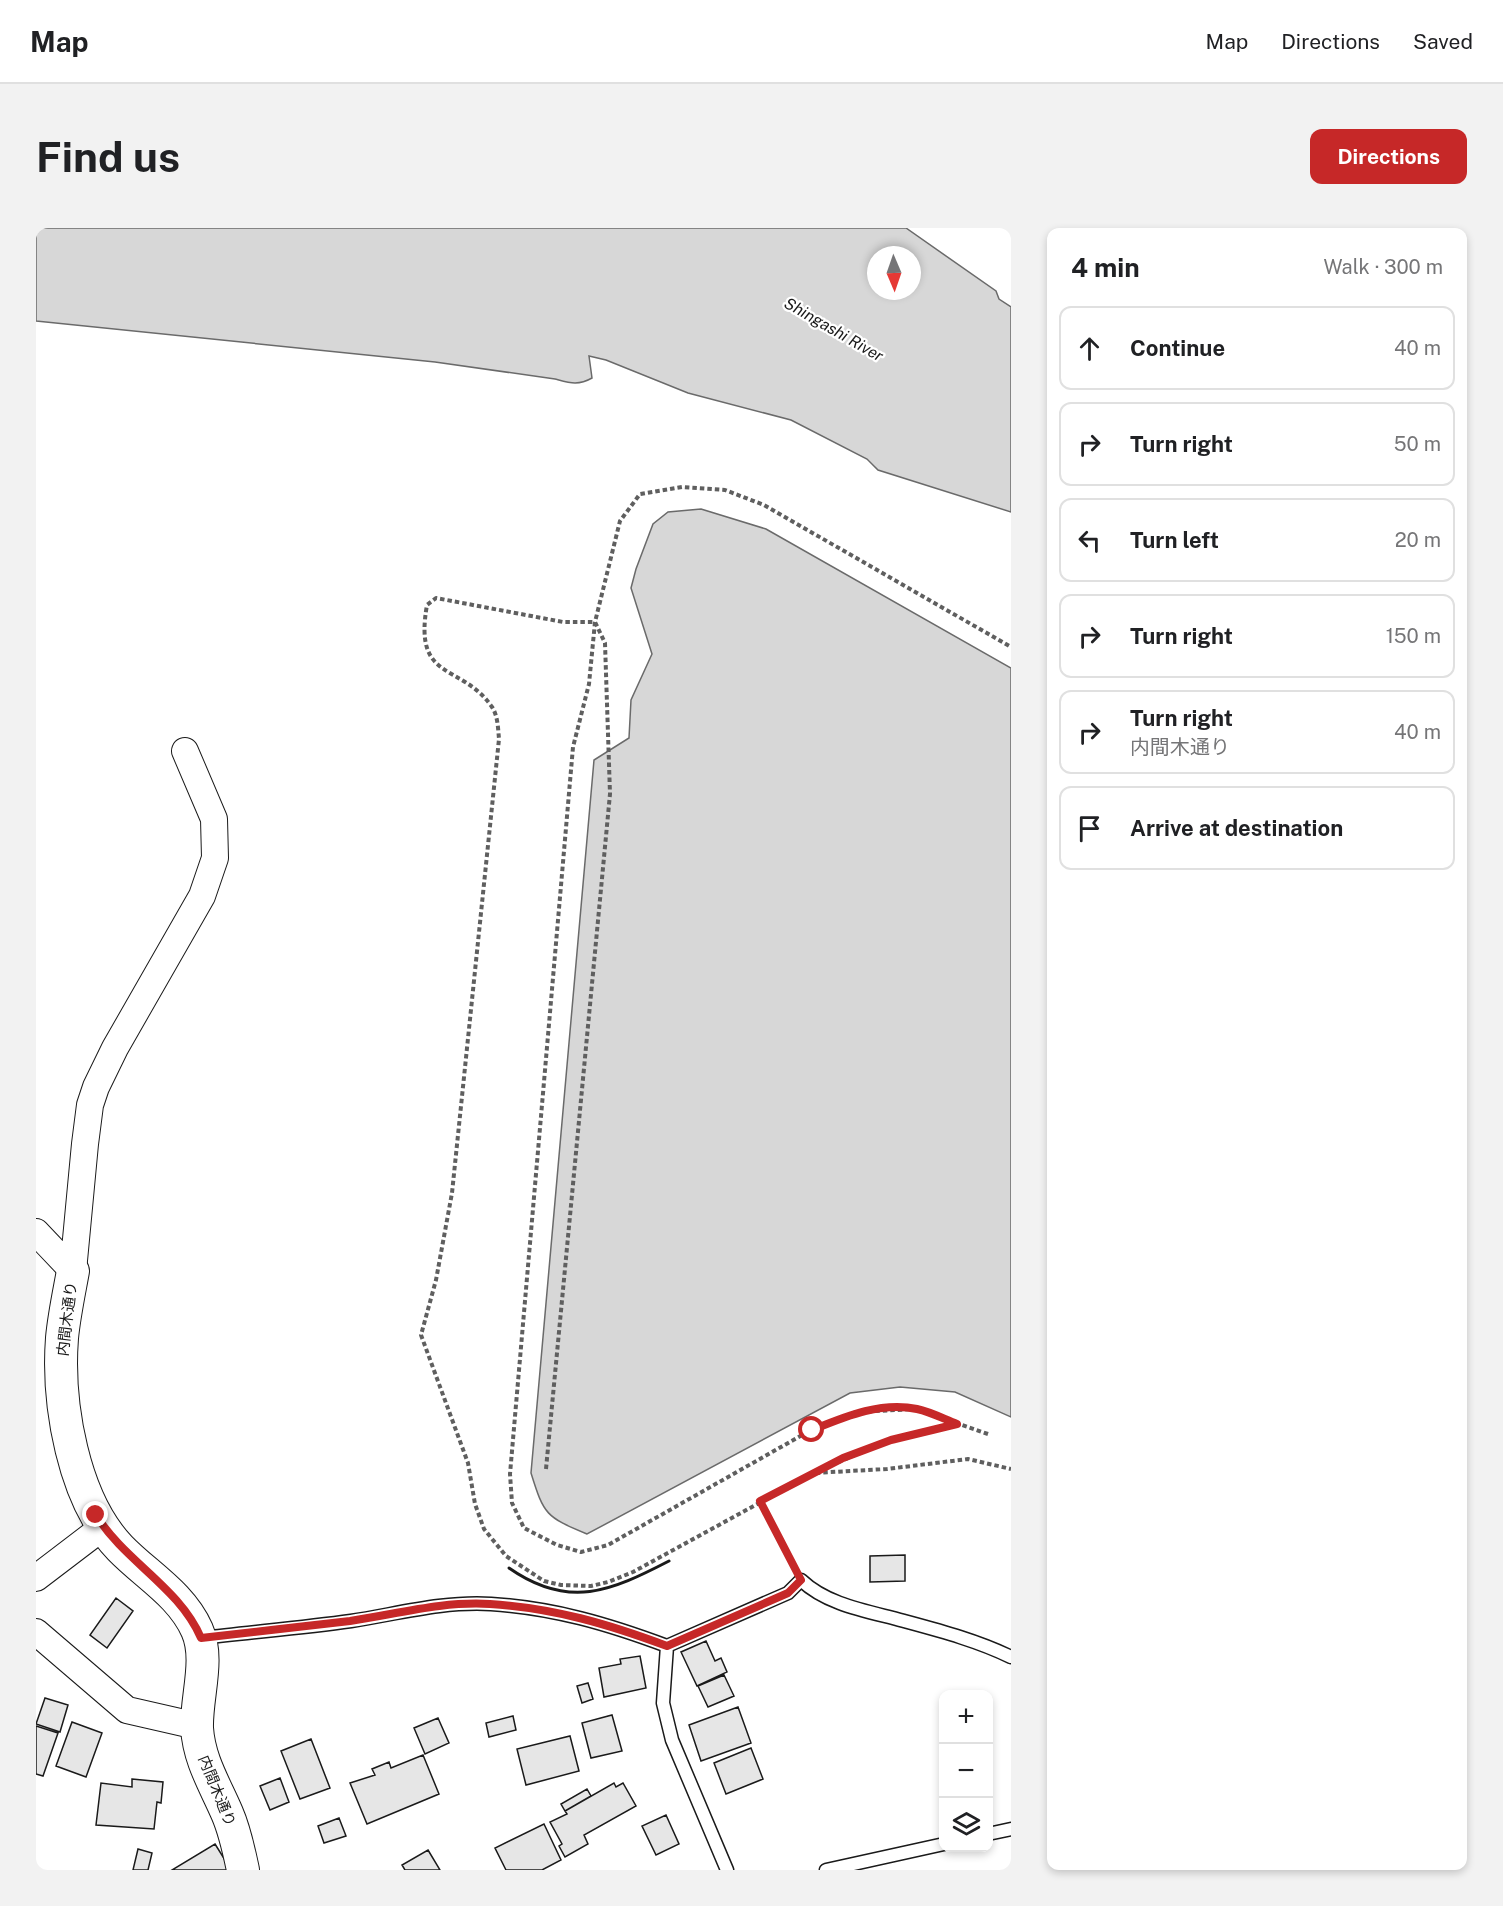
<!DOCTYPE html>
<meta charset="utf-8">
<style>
:root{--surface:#fff;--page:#f2f2f2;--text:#202124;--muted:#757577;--line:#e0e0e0;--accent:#c62828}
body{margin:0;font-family:"Public Sans","Noto Sans JP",sans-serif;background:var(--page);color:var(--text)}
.controls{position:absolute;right:18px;bottom:18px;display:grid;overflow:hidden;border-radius:12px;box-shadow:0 3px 9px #0003}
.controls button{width:54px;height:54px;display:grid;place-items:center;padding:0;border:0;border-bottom:2px solid var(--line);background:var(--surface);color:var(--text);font:30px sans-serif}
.compass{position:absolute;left:831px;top:18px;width:54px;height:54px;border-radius:50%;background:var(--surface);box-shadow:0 3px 9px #0003;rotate:178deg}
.stop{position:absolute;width:18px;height:18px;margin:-14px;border:4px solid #c62828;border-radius:50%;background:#fff}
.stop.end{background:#c62828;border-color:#fff;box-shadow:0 2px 6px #0008}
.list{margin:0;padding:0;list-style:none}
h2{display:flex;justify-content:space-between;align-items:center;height:78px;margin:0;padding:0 24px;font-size:26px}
h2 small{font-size:20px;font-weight:400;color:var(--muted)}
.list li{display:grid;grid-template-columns:39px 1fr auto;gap:18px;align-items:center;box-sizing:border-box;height:84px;margin:0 12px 12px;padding:0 12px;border:2px solid var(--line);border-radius:12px}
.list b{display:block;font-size:22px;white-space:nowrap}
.list p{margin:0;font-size:20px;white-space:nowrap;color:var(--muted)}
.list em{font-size:20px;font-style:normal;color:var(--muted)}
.icon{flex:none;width:33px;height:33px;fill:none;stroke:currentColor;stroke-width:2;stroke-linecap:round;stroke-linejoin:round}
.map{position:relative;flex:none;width:975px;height:1642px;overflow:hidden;border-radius:12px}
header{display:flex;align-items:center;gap:36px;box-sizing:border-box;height:84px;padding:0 30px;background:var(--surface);border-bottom:2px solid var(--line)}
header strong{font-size:28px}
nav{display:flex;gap:33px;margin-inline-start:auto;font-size:21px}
.intro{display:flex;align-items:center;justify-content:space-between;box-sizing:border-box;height:144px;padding:0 36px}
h1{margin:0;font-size:42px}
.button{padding:15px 27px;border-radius:12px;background:var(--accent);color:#fff;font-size:21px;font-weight:700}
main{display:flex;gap:36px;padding:0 36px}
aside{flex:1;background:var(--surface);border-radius:12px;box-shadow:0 3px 9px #0003}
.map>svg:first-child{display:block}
.water{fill:#d7d7d7;stroke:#6a6a6a;stroke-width:1.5;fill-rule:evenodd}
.building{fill:#e6e6e6;stroke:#1a1a1a;stroke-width:1.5}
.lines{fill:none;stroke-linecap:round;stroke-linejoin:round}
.service-casing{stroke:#1a1a1a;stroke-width:15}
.minor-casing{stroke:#1a1a1a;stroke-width:28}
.tertiary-casing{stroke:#1a1a1a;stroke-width:34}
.path{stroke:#5f5f5f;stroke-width:4;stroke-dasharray:4.5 3;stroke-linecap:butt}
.service{stroke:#fff;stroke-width:12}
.minor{stroke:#fff;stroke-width:26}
.tertiary{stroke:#fff;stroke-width:32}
.wall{stroke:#1a1a1a;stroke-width:3}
.route{stroke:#c62828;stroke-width:8}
.labels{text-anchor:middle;stroke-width:4.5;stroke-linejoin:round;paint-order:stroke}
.street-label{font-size:15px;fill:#1a1a1a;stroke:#fff}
.water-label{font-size:16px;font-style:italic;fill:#1a1a1a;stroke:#fff}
</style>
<header>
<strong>Map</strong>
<nav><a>Map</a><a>Directions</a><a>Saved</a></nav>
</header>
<div class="intro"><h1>Find us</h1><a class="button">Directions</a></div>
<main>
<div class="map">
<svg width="975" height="1642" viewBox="0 0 975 1642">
<rect width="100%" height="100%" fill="#fff"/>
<!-- water -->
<path class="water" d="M 0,0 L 870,0 L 960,63 L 963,71 L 975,79 L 975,284 L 842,242 L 831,231 L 755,192 L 652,165 L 570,132 L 553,128 L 556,150 C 542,158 534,155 519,151 L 399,134 L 0,93 ZM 840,27 L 876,27 L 876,63 L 840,63 Z
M 665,281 L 730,301 L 975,440 L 975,1189 L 919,1164 L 864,1159 L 814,1165 L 551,1306 C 510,1289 508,1287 495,1245 L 558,532 L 593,510 L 595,472 L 616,426 L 595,360 L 600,341 L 617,296 L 632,284 Z"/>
<!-- building -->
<path class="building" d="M 869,1327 L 869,1353 L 834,1354 L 834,1328 Z
M 80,1370 L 97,1383 L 71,1420 L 54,1407 Z
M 670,1413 L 679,1433 L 685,1430 L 691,1444 L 661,1458 L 645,1424 Z
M 604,1428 L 610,1460 L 568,1469 L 563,1440 L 585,1436 L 584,1431 Z
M 688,1447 L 698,1468 L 672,1479 L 662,1458 Z
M 552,1455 L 557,1471 L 546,1475 L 541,1458 Z
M 9,1470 L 32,1477 L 24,1504 L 0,1496 Z
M 702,1479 L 715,1515 L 665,1533 L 653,1497 Z
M 576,1487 L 586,1523 L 555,1530 L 546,1495 Z
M 477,1488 L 480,1502 L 453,1509 L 450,1495 Z
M 402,1490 L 413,1515 L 389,1526 L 378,1500 Z
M 36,1494 L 66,1505 L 50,1549 L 20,1538 Z
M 0,1498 L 22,1505 L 7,1548 L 0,1546 Z
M 534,1508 L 543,1543 L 490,1557 L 481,1521 Z
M 275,1511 L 294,1560 L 264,1571 L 245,1523 Z
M 715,1520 L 727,1551 L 690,1566 L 678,1535 Z
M 387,1527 L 403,1566 L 331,1596 L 314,1555 L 339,1547 L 336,1541 L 353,1534 L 355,1540 Z
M 244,1550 L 253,1574 L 234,1582 L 224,1558 Z
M 96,1551 L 127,1554 L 125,1575 L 121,1574 L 118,1601 L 60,1597 L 65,1555 L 96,1559 Z
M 578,1555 L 580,1559 L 587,1555 L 600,1578 L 548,1607 L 552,1616 L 529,1629 L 523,1618 L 526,1616 L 514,1594 L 531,1586 L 529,1583 Z
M 551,1561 L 555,1568 L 529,1583 L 525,1576 Z
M 630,1587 L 643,1616 L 620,1627 L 606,1598 Z
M 303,1590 L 310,1608 L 288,1615 L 282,1598 Z
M 508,1596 L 525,1632 L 506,1642 L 470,1642 L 459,1620 Z
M 179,1616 L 194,1640 L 191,1642 L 136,1642 Z
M 102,1621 L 116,1625 L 112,1642 L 97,1642 Z
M 392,1622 L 404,1642 L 369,1642 L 366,1637 Z"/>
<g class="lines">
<defs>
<path id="service" d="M 166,1410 C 215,1404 265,1400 315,1393 C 361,1386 407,1373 455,1376 C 518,1380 572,1396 631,1418 L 752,1365 L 765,1352 C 789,1375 825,1382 857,1390 C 897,1401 938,1411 975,1429
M 631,1418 L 627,1475 L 636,1512 L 691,1642
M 952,1606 L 975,1601
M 790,1642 L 908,1616"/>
<path id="minor" d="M 0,1004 L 37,1043
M 37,1043 L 49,916 L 54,877 L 60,859 L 79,820 L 166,668 L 179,630 L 178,591 L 149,523
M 0,1350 L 67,1299
M 0,1404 L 91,1482 L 161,1498"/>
<path id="tertiary" d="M 37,1043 C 33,1065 28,1088 26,1110 C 21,1176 37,1271 84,1320 C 110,1347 145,1366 161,1402 C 174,1431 160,1469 161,1500 C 163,1532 179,1557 191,1585 C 199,1603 203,1623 207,1642"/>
</defs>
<!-- service casing -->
<use href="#service" class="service-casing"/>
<!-- minor casing -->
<use href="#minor" class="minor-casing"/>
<!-- tertiary casing -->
<use href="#tertiary" class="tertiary-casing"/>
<!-- path -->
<path class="path" d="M 952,1206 L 880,1181 L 820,1184 L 775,1202 L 572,1317 L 545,1324 L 521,1317 L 488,1300 L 476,1275 L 474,1246 L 537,519 L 553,456 L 559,394 L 584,293 L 604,266 L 646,259 L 689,262 L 728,277 L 975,419
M 510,1241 L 574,566 L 569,415 L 559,394 L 527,394 L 400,370 L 391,377 C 377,455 425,434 456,479 C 462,488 462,501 463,511 L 416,965 L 400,1052 L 385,1107 L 432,1235 L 439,1276 L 448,1301 L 470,1328 L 508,1353 L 525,1357 L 555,1358 L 572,1354 L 597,1344 L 778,1245 L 851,1241 L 932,1231 L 975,1241
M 781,1243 L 855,1212 L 921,1196
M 725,1273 L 757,1337"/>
<!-- service -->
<use href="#service" class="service"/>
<!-- minor -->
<use href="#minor" class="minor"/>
<!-- tertiary -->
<use href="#tertiary" class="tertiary"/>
<!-- wall -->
<path class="wall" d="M 473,1340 C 533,1382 575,1363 633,1333"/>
</g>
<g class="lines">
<!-- route -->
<path class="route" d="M 60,1287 C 89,1334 143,1359 165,1410 C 214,1404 265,1399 314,1393 C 361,1386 407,1373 454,1376 C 518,1380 572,1396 631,1418 L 752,1365 L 765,1352 L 724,1273 L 807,1230 L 855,1212 L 921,1196 C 908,1191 895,1184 881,1181 C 845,1173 808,1189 776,1202"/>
</g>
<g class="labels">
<!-- street labels -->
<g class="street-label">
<text transform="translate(31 1091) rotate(-83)" y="5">内間木通り</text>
<text transform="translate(181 1563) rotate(68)" y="5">内間木通り</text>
</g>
<!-- water labels -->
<g class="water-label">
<text transform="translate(798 101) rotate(30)" y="6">Shingashi River</text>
</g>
</g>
</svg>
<div class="controls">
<button>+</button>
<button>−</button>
<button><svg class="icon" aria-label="layers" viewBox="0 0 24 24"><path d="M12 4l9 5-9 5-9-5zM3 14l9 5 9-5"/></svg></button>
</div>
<svg class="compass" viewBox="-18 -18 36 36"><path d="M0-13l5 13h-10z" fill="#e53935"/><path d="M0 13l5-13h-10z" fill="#757577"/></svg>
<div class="stop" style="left:776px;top:1202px"></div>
<div class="stop end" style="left:60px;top:1287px"></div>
</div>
<aside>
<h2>4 min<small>Walk · 300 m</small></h2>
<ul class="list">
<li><svg class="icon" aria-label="ahead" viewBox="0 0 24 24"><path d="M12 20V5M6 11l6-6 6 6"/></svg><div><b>Continue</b></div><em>40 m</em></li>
<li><svg class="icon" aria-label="right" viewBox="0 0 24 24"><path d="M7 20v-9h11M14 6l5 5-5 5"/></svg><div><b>Turn right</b></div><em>50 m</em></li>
<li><svg class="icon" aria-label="left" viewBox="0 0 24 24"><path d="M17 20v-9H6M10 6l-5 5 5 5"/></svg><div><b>Turn left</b></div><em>20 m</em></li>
<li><svg class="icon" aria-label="right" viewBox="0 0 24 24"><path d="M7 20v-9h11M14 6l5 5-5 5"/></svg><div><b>Turn right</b></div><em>150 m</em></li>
<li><svg class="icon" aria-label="right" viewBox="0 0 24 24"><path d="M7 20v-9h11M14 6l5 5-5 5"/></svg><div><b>Turn right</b><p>内間木通り</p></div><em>40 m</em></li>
<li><svg class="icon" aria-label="arrive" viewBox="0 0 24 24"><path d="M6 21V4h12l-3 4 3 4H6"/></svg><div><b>Arrive at destination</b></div></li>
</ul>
</aside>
</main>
